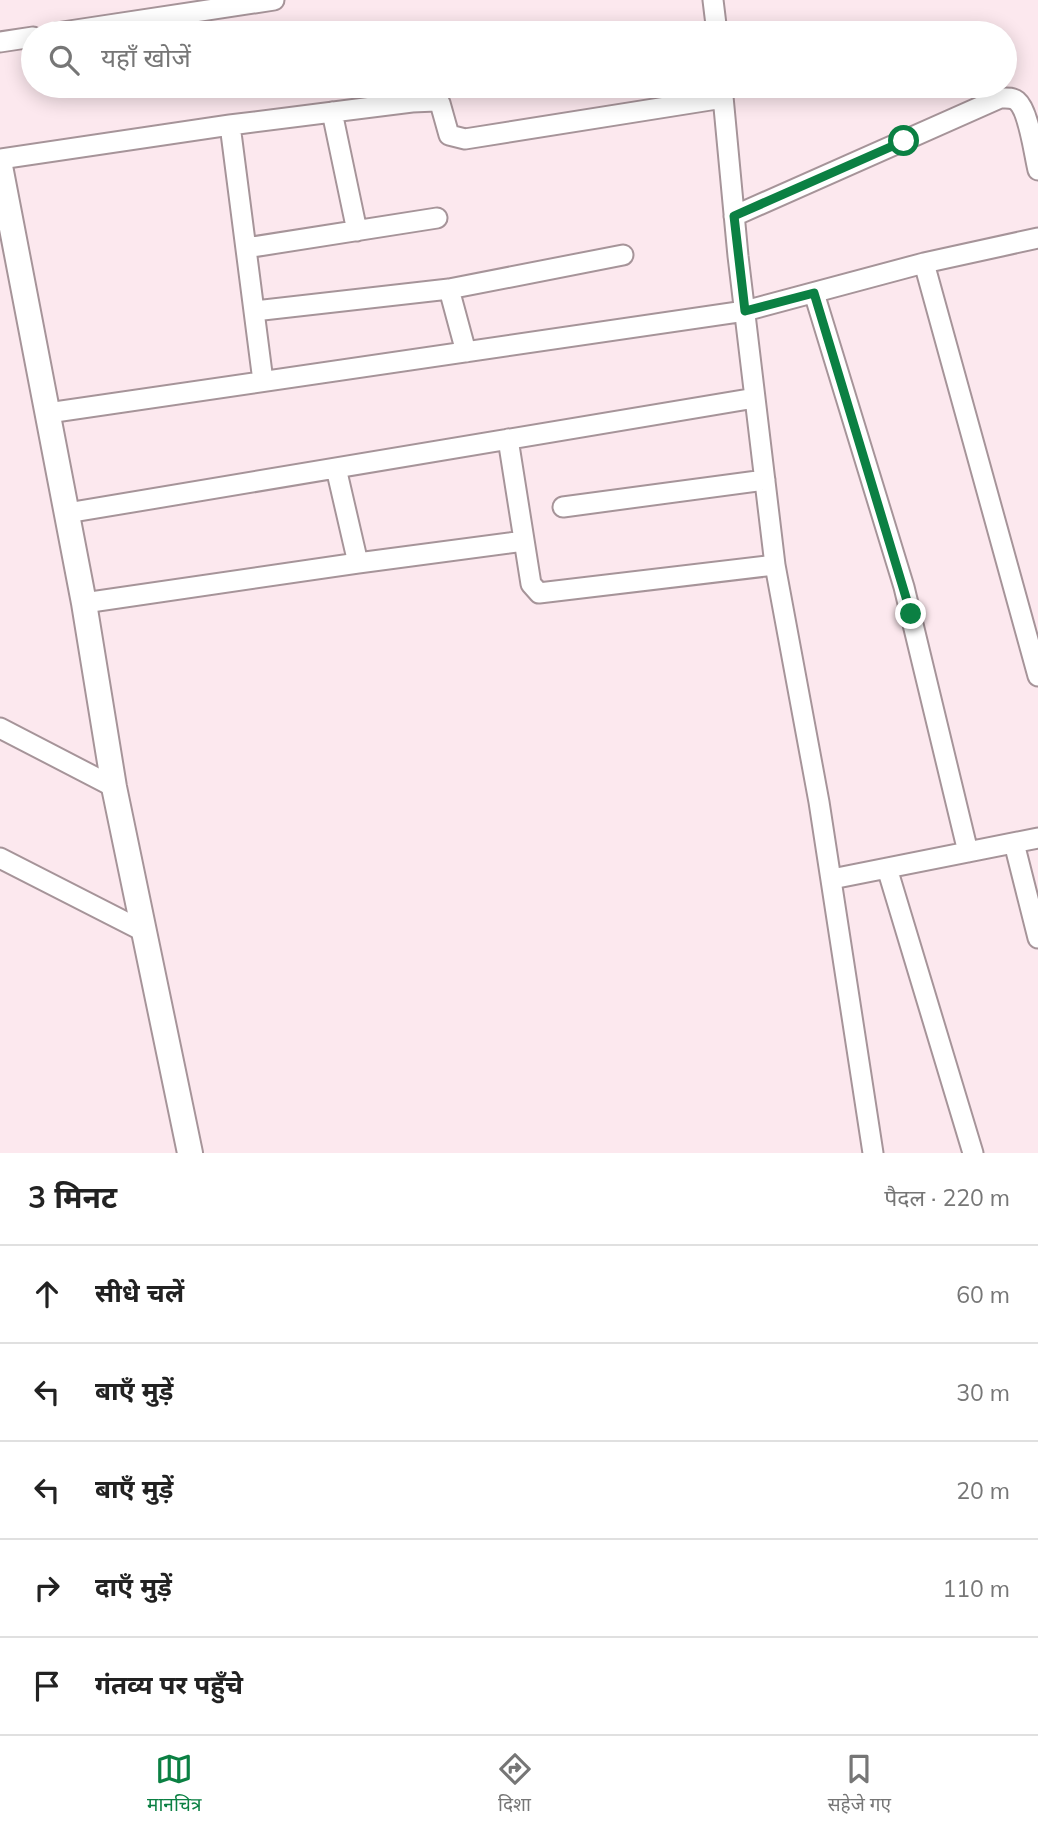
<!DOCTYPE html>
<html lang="hi">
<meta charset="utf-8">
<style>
:root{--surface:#fff;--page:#f6f6f6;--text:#222;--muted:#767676;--line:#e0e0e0;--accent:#0b8043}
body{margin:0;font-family:Mulish,"Noto Sans Devanagari",sans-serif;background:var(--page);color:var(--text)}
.stop{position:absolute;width:21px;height:21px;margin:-16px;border:5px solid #0b8043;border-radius:50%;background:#fff}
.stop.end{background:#0b8043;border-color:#fff;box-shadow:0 2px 7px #0008}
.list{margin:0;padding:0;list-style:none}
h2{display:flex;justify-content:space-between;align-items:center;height:91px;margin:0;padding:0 28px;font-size:30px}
h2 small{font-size:23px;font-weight:400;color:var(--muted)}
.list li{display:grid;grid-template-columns:46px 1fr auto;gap:21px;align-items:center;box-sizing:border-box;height:98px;padding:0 28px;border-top:2px solid var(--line)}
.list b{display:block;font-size:26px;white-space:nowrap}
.list em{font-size:23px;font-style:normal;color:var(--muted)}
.icon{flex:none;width:38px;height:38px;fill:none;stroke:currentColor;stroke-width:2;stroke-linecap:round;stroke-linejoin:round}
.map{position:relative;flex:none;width:1038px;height:1153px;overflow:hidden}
.search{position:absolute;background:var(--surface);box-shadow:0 4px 18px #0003;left:21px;right:21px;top:21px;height:77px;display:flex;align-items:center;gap:18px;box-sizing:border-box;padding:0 24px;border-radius:38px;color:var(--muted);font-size:26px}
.sheet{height:581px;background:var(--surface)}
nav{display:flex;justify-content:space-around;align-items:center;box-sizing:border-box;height:98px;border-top:2px solid var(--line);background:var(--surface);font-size:19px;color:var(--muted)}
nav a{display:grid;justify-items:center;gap:4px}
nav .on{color:var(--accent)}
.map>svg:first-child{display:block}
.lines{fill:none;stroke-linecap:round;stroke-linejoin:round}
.minor-casing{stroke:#a69499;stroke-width:23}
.tertiary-casing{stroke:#a69499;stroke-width:28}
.minor{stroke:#fff;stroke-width:19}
.tertiary{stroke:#fff;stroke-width:24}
.route{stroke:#0b8043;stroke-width:9}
</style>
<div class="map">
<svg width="1038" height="1153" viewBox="0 0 1038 1153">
<rect width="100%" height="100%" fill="#fce8ee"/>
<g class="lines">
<defs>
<path id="minor" d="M 713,0 L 717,33
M 56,33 L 274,0
M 0,42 L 33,37
M 722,86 L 738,256 L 775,565 L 819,802 L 873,1153
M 332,112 L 357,231
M 230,125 L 263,381
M 0,159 L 230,125 L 412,102 L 436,101 L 440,103 L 449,135 L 465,139 L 723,98
M 734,216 L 1000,98 C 1006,98 1012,97 1017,101 C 1029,111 1034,154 1038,170
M 246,248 L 437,218
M 924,263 L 1038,676
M 449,289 L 466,352
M 814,293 L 904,587 L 968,852
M 254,311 L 449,289 L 623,255
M 48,413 L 745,311 L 924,263 L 1038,238
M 508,439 L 531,584 L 539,593 L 775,565
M 336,468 L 358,563
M 563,507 L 765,480
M 67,513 L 755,398
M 84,603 L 358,563 L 524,541
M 0,728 L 114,787
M 1014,843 L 1038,938
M 0,858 L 143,931
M 887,868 L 973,1153
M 832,879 L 1038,838"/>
<path id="tertiary" d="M 0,166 L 84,603 L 114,787 L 190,1153"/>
</defs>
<!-- minor casing -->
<use href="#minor" class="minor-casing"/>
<!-- tertiary casing -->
<use href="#tertiary" class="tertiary-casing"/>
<!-- minor -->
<use href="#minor" class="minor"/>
<!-- tertiary -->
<use href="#tertiary" class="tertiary"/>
</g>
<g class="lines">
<!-- route -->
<path class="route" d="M 904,141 L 734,216 L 745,311 L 814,293 L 911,614"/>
</g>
</svg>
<div class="stop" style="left:904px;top:141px"></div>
<div class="stop end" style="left:911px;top:614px"></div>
<div class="search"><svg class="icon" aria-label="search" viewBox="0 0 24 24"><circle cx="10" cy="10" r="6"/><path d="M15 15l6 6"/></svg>यहाँ खोजें</div>
</div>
<section class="sheet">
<h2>3 मिनट<small>पैदल · 220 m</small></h2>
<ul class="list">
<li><svg class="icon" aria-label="ahead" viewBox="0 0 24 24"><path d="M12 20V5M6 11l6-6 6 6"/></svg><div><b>सीधे चलें</b></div><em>60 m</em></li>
<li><svg class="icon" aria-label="left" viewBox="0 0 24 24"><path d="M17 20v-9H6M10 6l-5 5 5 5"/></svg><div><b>बाएँ मुड़ें</b></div><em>30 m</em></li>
<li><svg class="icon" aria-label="left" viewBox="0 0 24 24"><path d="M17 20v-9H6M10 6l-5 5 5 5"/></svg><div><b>बाएँ मुड़ें</b></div><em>20 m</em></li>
<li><svg class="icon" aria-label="right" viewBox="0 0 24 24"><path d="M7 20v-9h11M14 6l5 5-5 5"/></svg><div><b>दाएँ मुड़ें</b></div><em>110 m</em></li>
<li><svg class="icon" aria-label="arrive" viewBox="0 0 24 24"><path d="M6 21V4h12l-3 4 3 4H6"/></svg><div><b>गंतव्य पर पहुँचे</b></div></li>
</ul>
</section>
<nav>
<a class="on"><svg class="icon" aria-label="map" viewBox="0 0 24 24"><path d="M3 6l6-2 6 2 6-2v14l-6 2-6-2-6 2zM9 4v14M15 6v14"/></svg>मानचित्र</a>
<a><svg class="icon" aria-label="directions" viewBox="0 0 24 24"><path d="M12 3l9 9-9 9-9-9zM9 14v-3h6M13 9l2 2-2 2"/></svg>दिशा</a>
<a><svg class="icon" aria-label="saved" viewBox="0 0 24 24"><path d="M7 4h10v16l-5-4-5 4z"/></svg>सहेजे गए</a>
</nav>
